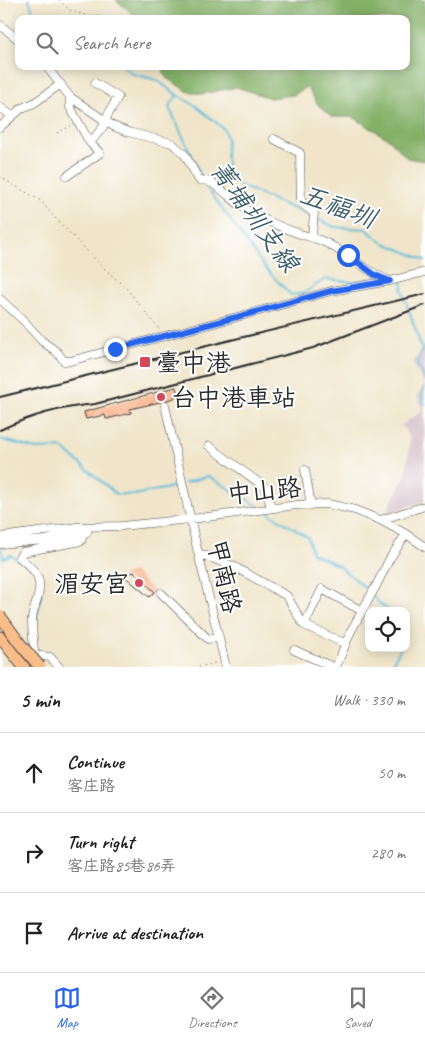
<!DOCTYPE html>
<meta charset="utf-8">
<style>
:root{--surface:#fff;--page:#f6f6f6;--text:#222;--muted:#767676;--line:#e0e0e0;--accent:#2563eb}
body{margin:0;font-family:Caveat,"LXGW WenKai TC",sans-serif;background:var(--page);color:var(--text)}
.controls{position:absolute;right:15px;bottom:15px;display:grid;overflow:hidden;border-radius:10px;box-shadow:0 2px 12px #0003}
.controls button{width:45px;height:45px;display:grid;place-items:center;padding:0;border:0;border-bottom:1px solid var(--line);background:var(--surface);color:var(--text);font:25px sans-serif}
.stop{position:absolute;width:15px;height:15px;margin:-11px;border:4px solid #2563eb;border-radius:50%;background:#fff}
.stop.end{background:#2563eb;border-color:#fff;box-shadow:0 1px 5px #0008}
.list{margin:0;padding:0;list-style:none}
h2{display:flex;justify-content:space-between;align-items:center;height:65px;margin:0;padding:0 20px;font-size:21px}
h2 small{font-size:16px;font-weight:400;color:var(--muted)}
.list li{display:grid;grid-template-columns:32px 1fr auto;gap:15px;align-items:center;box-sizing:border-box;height:80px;padding:0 20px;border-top:1px solid var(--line)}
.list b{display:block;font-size:19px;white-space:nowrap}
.list p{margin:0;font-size:16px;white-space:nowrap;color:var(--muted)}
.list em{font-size:16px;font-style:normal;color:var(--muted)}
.icon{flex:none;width:28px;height:28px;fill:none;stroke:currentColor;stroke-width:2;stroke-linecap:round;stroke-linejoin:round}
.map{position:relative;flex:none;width:425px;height:667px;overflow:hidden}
.search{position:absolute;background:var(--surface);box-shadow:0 2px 12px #0003;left:15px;right:15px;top:15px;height:55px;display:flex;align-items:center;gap:12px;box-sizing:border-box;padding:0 18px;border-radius:10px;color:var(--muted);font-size:19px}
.sheet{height:305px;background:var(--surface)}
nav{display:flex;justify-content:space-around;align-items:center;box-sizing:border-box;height:70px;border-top:1px solid var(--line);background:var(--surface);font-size:14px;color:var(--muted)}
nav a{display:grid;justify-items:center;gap:2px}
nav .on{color:var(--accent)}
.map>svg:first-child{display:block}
.industrial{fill:#d2bdc6}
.forest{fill:#84b068;stroke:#586e4a}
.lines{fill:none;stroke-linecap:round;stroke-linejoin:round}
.stream{stroke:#5bbcd9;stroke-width:2}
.building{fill:#f8b086}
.minor-casing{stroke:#494743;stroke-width:9}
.highway-casing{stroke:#494743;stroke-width:13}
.path{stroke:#494743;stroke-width:1;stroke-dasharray:1 4;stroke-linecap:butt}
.minor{stroke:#fff;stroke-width:8}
.highway{stroke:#f8bd89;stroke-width:11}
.rail{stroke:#2b2b2b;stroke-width:2}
.highway-bridge-casing{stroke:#494743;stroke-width:13;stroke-linecap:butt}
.highway-bridge{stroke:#f8bd89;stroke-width:11}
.route{stroke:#2563eb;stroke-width:6}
.poi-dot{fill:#d1495b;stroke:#fff;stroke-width:2}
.labels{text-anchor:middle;stroke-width:4;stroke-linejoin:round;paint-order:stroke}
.poi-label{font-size:25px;fill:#2b2b2b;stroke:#fff;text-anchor:start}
.street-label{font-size:25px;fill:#2b2b2b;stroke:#fff}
.water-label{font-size:26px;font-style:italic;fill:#3c5e68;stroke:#fff}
</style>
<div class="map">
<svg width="425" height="667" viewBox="0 0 425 667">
<rect width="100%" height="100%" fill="#fff"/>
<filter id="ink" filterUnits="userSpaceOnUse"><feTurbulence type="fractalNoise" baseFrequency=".02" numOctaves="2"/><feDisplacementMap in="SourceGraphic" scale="10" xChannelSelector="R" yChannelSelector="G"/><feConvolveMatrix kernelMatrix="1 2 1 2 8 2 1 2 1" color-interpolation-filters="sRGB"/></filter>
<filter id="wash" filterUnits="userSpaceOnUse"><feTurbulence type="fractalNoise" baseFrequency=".0096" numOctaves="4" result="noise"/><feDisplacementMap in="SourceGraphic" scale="20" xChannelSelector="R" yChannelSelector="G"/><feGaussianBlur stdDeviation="1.12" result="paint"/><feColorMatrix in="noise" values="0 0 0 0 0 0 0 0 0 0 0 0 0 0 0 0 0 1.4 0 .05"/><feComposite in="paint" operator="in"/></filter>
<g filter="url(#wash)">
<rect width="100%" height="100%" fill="#f0e5ca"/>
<!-- industrial -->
<path class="industrial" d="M 425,345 L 425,501 L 385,514 L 406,474 L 410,439 L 402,425 L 423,410 L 417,396 L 424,384 L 413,363 Z"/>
<!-- forest -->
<path class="forest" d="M 116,0 L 425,0 L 425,161 L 407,158 L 390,140 L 353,117 L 332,117 L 318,105 L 307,87 L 293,95 L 270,98 L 236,87 L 203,94 L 189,92 L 166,78 L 162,66 L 406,66 L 406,19 L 139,19 Z"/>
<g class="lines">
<!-- stream -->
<path class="stream" d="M 29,0 L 36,19
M 123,66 L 133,74 L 157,80 L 177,95 L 196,106 L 224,129 L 227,139 L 226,156 L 228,172 L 231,180 L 239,185 L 310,216
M 177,95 L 169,107 L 201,176
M 204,183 L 207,188 L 266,269 L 291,295 L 304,293 L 325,279 L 352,282 L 377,278
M 317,219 L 334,227 L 366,229 L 382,242 L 425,260
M 401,281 L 403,284 L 402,290 L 422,349 L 417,365 L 425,379
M 425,388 L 421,395 L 425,404
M 0,439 L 36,449 L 62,448 L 116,494 L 134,495 L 168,488 L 180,484
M 185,483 L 208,476 L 258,506
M 267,512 L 308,537 L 312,553 L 339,566 L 370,592
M 1,546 L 3,558 L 11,555 L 17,560
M 373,596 L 380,604 L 386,608 L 387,611
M 36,621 L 42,592
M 390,667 L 401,648"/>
</g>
<g id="blocks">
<!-- building -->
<path class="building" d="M 176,387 L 178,396 L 174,397 L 174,398 L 168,400 L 163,400 L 160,402 L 130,409 L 131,413 L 106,419 L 105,415 L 86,419 L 84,412 Z
M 134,572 L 155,592 L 149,597 L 123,575 Z"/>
</g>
</g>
<g filter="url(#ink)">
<use href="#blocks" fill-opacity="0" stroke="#494743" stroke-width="1"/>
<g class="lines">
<defs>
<path id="minor" d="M 0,25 L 19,40
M 46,66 L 70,97 L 113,126 L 128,132 L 172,143 L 185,155 L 199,180 C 214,178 231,200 244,208 C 261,219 280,227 300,234 C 307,236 315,238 322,241 C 346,251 364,271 388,280
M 70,97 L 70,107 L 90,143
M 0,107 L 12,116
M 0,127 L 22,108 L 34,103 L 61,84
M 274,139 L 300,153 L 301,203 L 314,213 L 312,237
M 67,176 L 100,153 L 90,143 L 103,127 L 105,120 L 118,97 L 95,83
M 0,299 L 23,320 L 42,341 L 57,352 L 64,361 L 70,361 L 252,313 L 331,291 L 390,281 L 425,272
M 165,405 L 198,553 L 226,667
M 209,446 L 266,488 L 271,508
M 305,470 L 311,505
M 380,520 L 425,506
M 0,537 L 77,527 L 121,526 L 191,519 L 207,517 L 297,505 L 328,504 L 355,510 L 380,520 L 406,534 L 425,547
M 0,544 L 45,540 L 87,532
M 198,553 L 233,566 L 287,596 L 301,621 L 304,625 L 346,644
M 161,593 L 208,639 L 219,637
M 304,625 L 322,589 L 362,611
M 294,650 L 333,667
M 35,655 L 50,657 L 59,667
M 35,662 C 34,648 32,633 32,619 C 33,612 35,606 37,600 C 44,577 35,570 19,557 L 23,552 L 81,541 L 84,532
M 336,667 L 351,631 L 376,586 L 389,560 L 406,534"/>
<path id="highway" d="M 0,637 L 24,667"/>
</defs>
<!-- minor casing -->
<use href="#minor" class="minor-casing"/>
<!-- highway casing -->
<use href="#highway" class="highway-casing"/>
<!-- path -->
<path class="path" d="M 59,0 L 69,10 L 91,17 L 90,19
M 92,17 L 100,14
M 57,133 L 71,126
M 0,177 L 41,201 L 53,216 L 107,271 L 127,289 L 159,329
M 199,667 L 218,662"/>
<!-- minor -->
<use href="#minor" class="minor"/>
<!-- highway -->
<use href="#highway" class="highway"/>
<!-- rail -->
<path class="rail" d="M 0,397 L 235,339 L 425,294
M 0,430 C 29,416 63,407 95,404 L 313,348 L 425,305"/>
<defs>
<path id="highway-bridge" d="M 0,616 L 21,645 L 40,667"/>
</defs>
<!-- highway-bridge casing -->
<use href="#highway-bridge" class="highway-bridge-casing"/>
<!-- highway-bridge -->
<use href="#highway-bridge" class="highway-bridge"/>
</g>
</g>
<g class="lines" filter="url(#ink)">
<!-- route -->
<path class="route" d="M 115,349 L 252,313 L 331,291 L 390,281 L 375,275 L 348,255"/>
</g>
<!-- markers -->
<g class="poi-dot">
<rect x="139" y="356" width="12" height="12" rx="2.5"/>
<circle cx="161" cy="397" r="5"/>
<circle cx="139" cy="583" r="5"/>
</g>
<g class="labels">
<!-- poi labels -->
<g class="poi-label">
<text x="156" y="371">臺中港</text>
<text x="171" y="406">台中港車站</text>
<text x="129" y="592" text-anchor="end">湄安宮</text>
</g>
<!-- street labels -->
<g class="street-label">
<text transform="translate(264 490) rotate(-6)" y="9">中山路</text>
<text transform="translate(225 576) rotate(77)" y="9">甲南路</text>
</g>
<!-- water labels -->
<g class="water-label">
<text transform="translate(338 206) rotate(20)" y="9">五福圳</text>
<text transform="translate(255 216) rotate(54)" y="9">菁埔圳支線</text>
</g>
</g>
</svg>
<div class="controls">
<button><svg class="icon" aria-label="locate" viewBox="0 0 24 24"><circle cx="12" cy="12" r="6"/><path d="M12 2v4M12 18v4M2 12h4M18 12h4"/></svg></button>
</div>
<div class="stop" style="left:348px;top:255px"></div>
<div class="stop end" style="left:115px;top:349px"></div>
<div class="search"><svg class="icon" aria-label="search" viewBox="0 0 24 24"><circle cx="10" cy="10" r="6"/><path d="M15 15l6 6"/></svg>Search here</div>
</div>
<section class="sheet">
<h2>5 min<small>Walk · 330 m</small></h2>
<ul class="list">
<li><svg class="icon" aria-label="ahead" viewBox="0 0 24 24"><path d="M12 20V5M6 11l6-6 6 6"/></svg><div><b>Continue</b><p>客庄路</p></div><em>50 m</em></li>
<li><svg class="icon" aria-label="right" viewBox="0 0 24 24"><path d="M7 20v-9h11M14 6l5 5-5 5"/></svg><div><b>Turn right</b><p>客庄路85巷86弄</p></div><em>280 m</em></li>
<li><svg class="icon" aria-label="arrive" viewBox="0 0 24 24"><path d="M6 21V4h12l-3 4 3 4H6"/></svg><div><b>Arrive at destination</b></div></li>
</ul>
</section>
<nav>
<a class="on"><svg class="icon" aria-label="map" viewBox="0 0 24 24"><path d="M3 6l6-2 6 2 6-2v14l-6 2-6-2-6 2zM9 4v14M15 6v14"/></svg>Map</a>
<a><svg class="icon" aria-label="directions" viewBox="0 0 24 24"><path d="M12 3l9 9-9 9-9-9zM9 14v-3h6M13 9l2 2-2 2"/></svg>Directions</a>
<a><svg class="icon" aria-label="saved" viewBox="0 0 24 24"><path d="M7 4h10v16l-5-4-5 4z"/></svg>Saved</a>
</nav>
